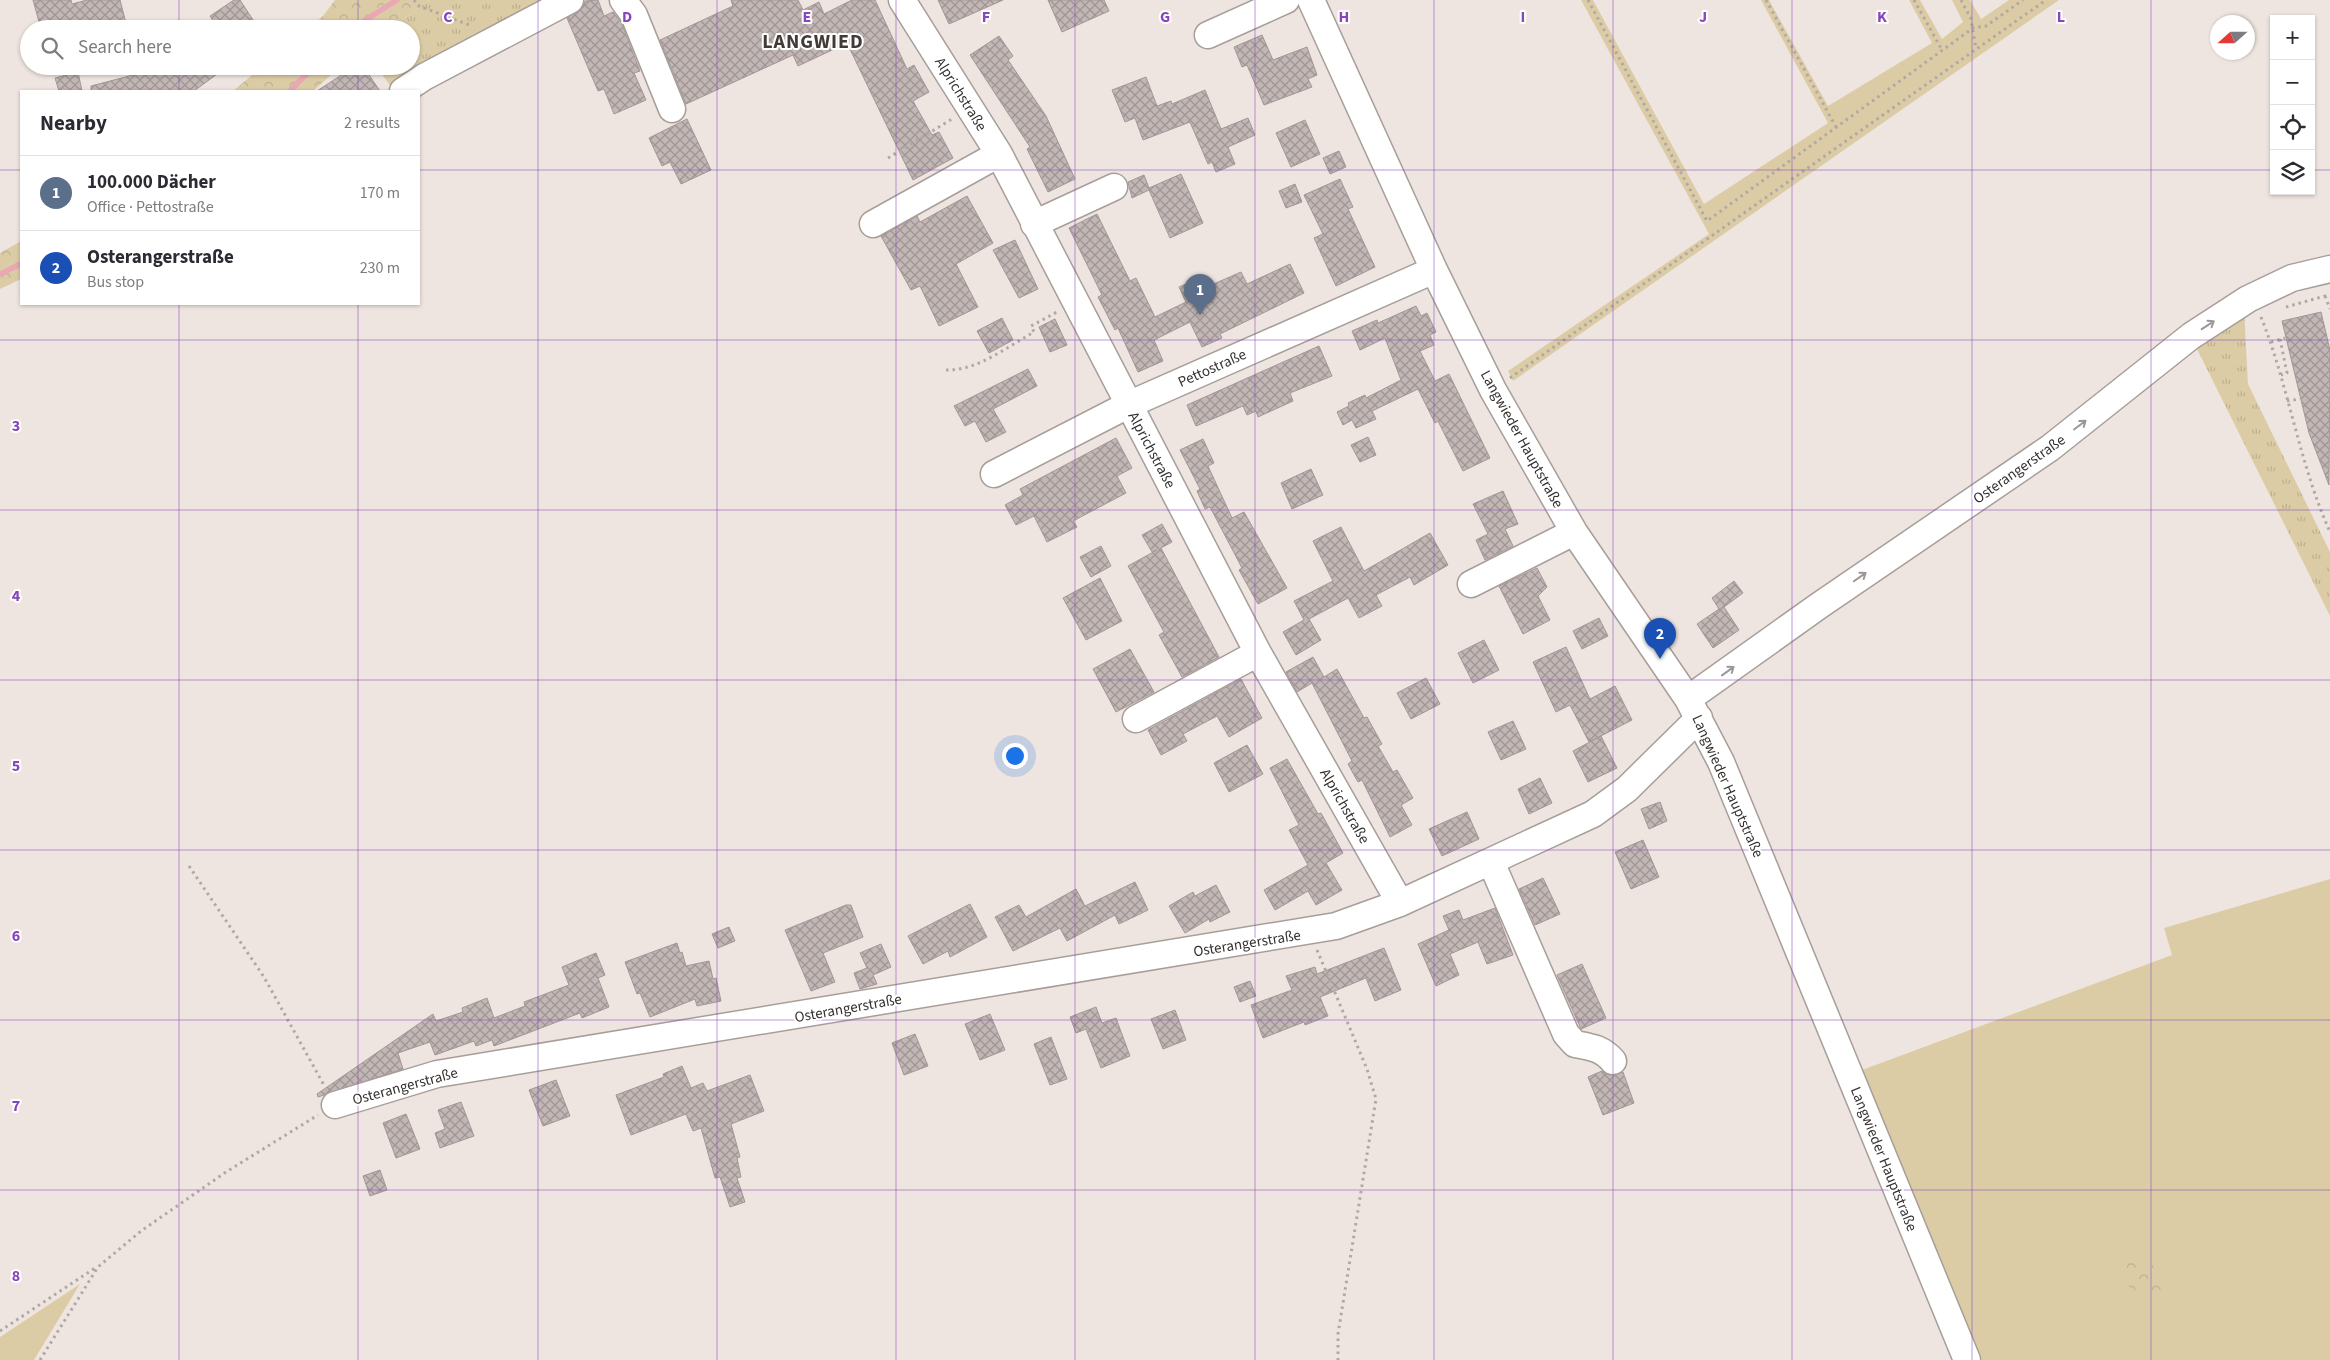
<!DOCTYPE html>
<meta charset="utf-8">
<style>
:root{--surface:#fff;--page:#f2f2f3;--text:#2b2b33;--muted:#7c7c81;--line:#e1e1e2;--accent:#ea580c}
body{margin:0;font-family:"Source Sans 3",sans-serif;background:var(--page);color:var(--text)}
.controls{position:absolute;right:15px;top:15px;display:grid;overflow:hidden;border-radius:0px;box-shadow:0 1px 4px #0004}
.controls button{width:45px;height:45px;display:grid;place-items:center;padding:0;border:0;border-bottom:1px solid var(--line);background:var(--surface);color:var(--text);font:25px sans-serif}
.compass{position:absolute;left:2210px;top:15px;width:45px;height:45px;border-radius:50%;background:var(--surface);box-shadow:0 1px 4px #0004;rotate:249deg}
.you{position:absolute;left:1014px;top:755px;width:18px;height:18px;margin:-12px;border:4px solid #fff;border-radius:50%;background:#1a73e8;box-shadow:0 0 0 8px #1a73e833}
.badge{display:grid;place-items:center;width:32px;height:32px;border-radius:50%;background:var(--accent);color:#fff;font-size:16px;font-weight:700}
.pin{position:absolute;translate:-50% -41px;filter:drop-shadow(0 1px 2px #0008)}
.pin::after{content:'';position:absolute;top:26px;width:18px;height:15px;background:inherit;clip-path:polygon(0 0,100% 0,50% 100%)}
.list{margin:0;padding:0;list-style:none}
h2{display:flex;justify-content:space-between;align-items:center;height:65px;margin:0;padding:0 20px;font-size:21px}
h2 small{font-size:16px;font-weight:400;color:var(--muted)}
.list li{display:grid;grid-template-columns:32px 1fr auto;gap:15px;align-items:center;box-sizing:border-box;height:75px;padding:0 20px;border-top:1px solid var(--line)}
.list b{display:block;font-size:19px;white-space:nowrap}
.list p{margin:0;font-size:16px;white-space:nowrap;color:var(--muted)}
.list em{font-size:16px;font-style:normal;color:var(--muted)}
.icon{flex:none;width:28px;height:28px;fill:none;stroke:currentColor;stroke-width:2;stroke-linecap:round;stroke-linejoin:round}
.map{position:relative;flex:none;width:2330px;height:1360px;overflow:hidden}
.search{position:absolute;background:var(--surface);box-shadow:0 1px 4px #0004;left:20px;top:20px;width:400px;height:55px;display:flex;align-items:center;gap:12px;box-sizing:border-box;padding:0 18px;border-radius:28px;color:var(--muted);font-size:19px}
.panel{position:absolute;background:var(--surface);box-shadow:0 1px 4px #0004;left:20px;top:90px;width:400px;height:215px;border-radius:0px}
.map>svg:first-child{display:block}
.grass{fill:#dccca6}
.forest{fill:url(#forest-crowns)}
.park{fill:url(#park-tufts)}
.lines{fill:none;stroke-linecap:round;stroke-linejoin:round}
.stream{stroke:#eaa8b3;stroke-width:5.5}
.building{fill:url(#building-cross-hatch);stroke:#a29796}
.minor-casing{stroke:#a79e99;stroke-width:29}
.path{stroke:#b0a8a4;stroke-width:3;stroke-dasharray:2.5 4;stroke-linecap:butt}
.minor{stroke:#fff;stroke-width:26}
.oneway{stroke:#9a9897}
.grid{fill:none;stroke:#8746bb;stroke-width:1;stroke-opacity:0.55}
.labels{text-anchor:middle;stroke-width:4;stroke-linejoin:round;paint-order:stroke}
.street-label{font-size:15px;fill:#34312f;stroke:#fff}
.district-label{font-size:20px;font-weight:bold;letter-spacing:1px;fill:#423a36;stroke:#fff}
.grid-label{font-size:16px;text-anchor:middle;font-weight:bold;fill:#8746bb;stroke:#fff;stroke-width:4;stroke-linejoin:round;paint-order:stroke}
</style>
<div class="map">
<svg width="2330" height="1360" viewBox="0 0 2330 1360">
<defs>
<pattern id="forest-crowns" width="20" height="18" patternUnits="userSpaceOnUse" patternTransform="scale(1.25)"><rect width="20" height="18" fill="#dccca6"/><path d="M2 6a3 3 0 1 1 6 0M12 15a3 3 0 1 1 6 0" fill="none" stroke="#bdb08f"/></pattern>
<pattern id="park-tufts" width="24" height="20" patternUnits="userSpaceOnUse" patternTransform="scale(1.25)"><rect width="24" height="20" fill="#dccca6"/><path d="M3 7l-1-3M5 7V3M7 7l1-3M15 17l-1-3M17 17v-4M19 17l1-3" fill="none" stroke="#bdb08f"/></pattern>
<pattern id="building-cross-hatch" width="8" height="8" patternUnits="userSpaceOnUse" patternTransform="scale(1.25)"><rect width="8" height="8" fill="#c2b7b5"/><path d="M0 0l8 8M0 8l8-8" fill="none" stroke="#9e9594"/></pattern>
</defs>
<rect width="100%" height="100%" fill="#efe5e0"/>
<!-- grass -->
<path class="grass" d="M 1581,0 L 1593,0 L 1704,204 L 1828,123 L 1761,0 L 1769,0 L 1828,106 L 1932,43 L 1909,0 L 1920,0 L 1942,39 L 1963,22 L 1952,0 L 1970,0 L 1981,19 L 2009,0 L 2059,0 L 1513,381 L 1508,371 L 1709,234 Z
M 2330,879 L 2330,1360 L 1982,1360 L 1862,1070 L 2172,955 L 2164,928 Z
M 80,1284 L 34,1360 L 0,1360 L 0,1337 Z"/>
<!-- forest -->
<path class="forest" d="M 335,0 L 429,0 L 390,29 L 308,29 L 323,16 Z
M 411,58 L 424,73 L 394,91 L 376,66 L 411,66 Z
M 263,66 L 341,66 L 313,91 L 233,91 Z
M 21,241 L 21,279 L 0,289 L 0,253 Z
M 2142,1256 L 2160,1271 L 2163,1293 C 2142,1300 2138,1296 2123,1281 L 2123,1258 Z"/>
<!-- park -->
<path class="park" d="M 429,0 L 537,0 L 541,8 L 424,73 L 411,58 L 411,29 L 390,29 Z
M 2244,308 L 2248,384 L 2330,552 L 2330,616 L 2193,341 Z"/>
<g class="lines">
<!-- stream -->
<path class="stream" d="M 351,29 L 397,0
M 290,91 L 314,66
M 0,274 L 21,264"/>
</g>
<!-- building -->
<path class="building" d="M 33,0 L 71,0 L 72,4 L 87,0 L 120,0 L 126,23 L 104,29 L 41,29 Z
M 234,0 L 240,0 L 259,29 L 218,29 L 210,16 Z
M 598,0 L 604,16 L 613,12 L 621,22 L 640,71 L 634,73 L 646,100 L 614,114 L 604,89 L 598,91 L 567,18 L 582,8 L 585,1 Z
M 731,0 L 798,0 L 803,10 L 819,2 L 824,14 L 852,0 L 875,0 L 907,69 L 914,65 L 929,92 L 913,101 L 932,135 L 939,132 L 953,158 L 913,180 L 847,43 L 798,66 L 793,55 L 686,104 L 660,40 L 733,6 Z
M 938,0 L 1003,0 L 949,24 Z
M 1048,0 L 1104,0 L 1109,11 L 1062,32 Z
M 1262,35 L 1273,60 L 1307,47 L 1317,75 L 1308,79 L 1312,87 L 1264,105 L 1247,65 L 1242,67 L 1234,47 Z
M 999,36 L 1013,56 L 1008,60 L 1046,116 L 1075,179 L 1048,192 L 1027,149 L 1030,147 L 970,55 Z
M 134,66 L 228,66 L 194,91 L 91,91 L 91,86 L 137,74 Z
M 355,66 L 363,66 L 380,91 L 317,91 Z
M 78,72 L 82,91 L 59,91 L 55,78 Z
M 1146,77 L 1157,106 L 1171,101 L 1172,104 L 1205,90 L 1221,129 L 1248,118 L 1255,135 L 1228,147 L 1235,164 L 1216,172 L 1212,162 L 1208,164 L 1190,122 L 1143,140 L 1135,118 L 1125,122 L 1112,90 Z
M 687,119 L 711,170 L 681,184 L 670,162 L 662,166 L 649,138 Z
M 1305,120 L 1320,154 L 1291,167 L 1276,133 Z
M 1339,151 L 1346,167 L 1330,174 L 1323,158 Z
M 1181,174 L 1203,223 L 1170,238 L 1149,190 L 1132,198 L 1128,182 L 1144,175 L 1149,188 Z
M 1340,179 L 1353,207 L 1348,209 L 1375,267 L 1336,286 L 1314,238 L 1323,234 L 1304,195 Z
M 1295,184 L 1302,202 L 1286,208 L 1279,191 Z
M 967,196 L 993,243 L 956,264 L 978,307 L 939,326 L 920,286 L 911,290 L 881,236 L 917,216 L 920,222 Z
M 1097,214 L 1130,281 L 1136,278 L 1155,317 L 1186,302 L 1179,287 L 1205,276 L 1209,286 L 1241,272 L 1247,284 L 1290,264 L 1304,293 L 1220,334 L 1222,338 L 1202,347 L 1190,322 L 1154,340 L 1163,361 L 1138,372 L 1118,328 L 1115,330 L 1098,297 L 1102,295 L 1069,228 Z
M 1015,240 L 1038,289 L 1019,298 L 993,250 Z
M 1416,306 L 1421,316 L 1427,313 L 1436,332 L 1430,335 L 1434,345 L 1420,351 L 1435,381 L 1449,374 L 1490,458 L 1463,471 L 1438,421 L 1435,423 L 1418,389 L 1372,411 L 1376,419 L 1356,428 L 1352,420 L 1343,425 L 1337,412 L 1349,406 L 1348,403 L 1365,395 L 1366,398 L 1401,380 L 1385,338 L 1360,350 L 1352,331 L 1377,320 L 1378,323 Z
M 2321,312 L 2330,350 L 2329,485 L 2309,433 L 2282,321 Z
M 1002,318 L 1013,340 L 989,353 L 977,331 Z
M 1055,319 L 1067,345 L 1050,352 L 1039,327 Z
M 1319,346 L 1332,376 L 1290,393 L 1293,401 L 1258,417 L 1256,411 L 1247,415 L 1243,406 L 1196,426 L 1187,405 Z
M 1028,369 L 1037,386 L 993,409 L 1006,432 L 986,442 L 975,421 L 965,426 L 954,406 Z
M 1368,437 L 1376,455 L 1360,462 L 1351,445 Z
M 1116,438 L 1132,468 L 1117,476 L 1126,493 L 1073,521 L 1077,527 L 1047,542 L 1034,516 L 1016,525 L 1005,505 L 1023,495 L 1020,489 Z
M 1203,439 L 1214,463 L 1208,466 L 1232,518 L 1244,512 L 1287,588 L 1258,604 L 1239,570 L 1242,568 L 1210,507 L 1205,509 L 1197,491 L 1200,489 L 1180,450 Z
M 1311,469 L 1323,495 L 1292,509 L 1281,483 Z
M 1503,491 L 1518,524 L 1505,529 L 1513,546 L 1485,560 L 1476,540 L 1488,534 L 1473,504 Z
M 1162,524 L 1172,542 L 1161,548 L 1219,657 L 1182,677 L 1159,635 L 1164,632 L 1128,566 L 1157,550 L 1152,552 L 1142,535 Z
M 1341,527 L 1364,571 L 1430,533 L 1448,565 L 1414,585 L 1410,577 L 1376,595 L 1382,606 L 1359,618 L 1348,598 L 1309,619 L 1321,640 L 1296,655 L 1283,632 L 1304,620 L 1294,601 L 1333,581 L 1313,541 Z
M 1101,546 L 1111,566 L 1091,577 L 1080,557 Z
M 1537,568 L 1547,587 L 1538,596 L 1550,620 L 1523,634 L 1499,586 Z
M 1100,578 L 1122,621 L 1086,640 L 1063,598 Z
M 1734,581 L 1743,593 L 1724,607 L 1739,630 L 1713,648 L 1697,624 L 1719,609 L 1712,598 Z
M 1599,618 L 1608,636 L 1582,649 L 1573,631 Z
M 1484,640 L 1499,670 L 1473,683 L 1458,653 Z
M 1566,647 L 1590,699 L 1615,686 L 1632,720 L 1589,742 L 1570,705 L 1556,712 L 1533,662 Z
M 1130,649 L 1154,692 L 1116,712 L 1093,669 Z
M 1313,657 L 1324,677 L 1337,669 L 1364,718 L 1367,717 L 1382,744 L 1378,746 L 1393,772 L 1397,770 L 1413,798 L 1401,805 L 1412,825 L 1390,837 L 1362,780 L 1358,782 L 1348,764 L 1352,761 L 1312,683 L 1297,692 L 1286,672 Z
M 1426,678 L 1440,704 L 1411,719 L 1397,693 Z
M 1241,679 L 1262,718 L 1229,737 L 1217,716 L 1183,734 L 1187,741 L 1161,755 L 1148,730 Z
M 1513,721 L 1526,749 L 1501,760 L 1488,732 Z
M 1601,736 L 1617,768 L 1588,782 L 1573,751 Z
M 1247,745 L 1263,774 L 1229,792 L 1214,763 Z
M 1287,759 L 1318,814 L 1321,813 L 1343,853 L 1326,863 L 1342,890 L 1316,905 L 1308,891 L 1275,910 L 1264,890 L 1308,865 L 1289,830 L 1299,825 L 1270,768 Z
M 1540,778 L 1552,803 L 1529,814 L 1518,789 Z
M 1660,802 L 1667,821 L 1649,829 L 1641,809 Z
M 1467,812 L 1479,839 L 1442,856 L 1429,829 Z
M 1643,840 L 1659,877 L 1631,889 L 1615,852 Z
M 1543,878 L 1560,914 L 1535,925 L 1519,889 Z
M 1135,882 L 1148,910 L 1119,924 L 1115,915 L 1067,941 L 1060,928 L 1013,951 L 995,917 L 1019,905 L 1026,917 L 1076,889 L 1085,906 Z
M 1216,885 L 1230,912 L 1210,922 L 1209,919 L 1185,933 L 1169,906 L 1193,892 L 1195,896 Z
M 970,904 L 987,937 L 950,957 L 948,951 L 923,964 L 908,936 Z
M 846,905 L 851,905 L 863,937 L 823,953 L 835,982 L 811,991 L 785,930 Z
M 1495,908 L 1513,955 L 1487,964 L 1478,942 L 1450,954 L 1459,975 L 1436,986 L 1418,944 L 1449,930 L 1443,916 L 1459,910 L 1463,920 Z
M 729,927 L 735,941 L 718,948 L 712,934 Z
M 677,943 L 680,953 L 682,952 L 686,966 L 709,961 L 713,979 L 716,978 L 721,1001 L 697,1006 L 695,999 L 650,1017 L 640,993 L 637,994 L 625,962 Z
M 881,944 L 891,967 L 873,975 L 877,984 L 860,989 L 854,973 L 867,968 L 860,953 Z
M 1384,948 L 1401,990 L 1375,1001 L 1366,978 L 1320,997 L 1328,1016 L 1305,1025 L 1304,1022 L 1263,1038 L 1251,1005 L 1292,990 L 1286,976 L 1315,967 L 1317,974 Z
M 596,953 L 605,975 L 598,978 L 609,1007 L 582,1018 L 580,1013 L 494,1046 L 492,1040 L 476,1046 L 474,1041 L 435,1055 L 430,1042 L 398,1053 L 403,1069 L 318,1097 L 317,1094 L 433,1014 L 436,1021 L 463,1012 L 462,1008 L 487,998 L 494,1018 L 525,1006 L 524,1002 L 569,985 L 562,967 Z
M 1582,964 L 1606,1018 L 1581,1029 L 1557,975 Z
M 1250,981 L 1256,996 L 1240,1002 L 1234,987 Z
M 1096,1007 L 1102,1023 L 1116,1018 L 1130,1056 L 1101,1068 L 1086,1029 L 1076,1033 L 1070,1017 Z
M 1175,1010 L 1186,1040 L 1163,1049 L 1151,1019 Z
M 990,1014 L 1005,1050 L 980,1060 L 965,1024 Z
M 915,1034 L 928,1066 L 904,1075 L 892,1043 Z
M 1051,1037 L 1067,1079 L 1050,1085 L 1034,1044 Z
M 682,1066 L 691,1088 L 703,1083 L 707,1091 L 750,1075 L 764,1111 L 731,1124 L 740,1157 L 737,1158 L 741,1177 L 737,1178 L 745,1202 L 730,1207 L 720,1177 L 715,1178 L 701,1128 L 693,1131 L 686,1114 L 631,1135 L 616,1095 L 664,1077 L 663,1074 Z
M 1602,1071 L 1609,1075 L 1623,1072 L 1634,1103 L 1603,1115 L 1588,1077 Z
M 556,1080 L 570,1116 L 543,1126 L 529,1090 Z
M 461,1102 L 474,1136 L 440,1148 L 435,1133 L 445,1129 L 438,1110 Z
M 406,1114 L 420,1149 L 396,1158 L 383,1123 Z
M 380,1170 L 387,1190 L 370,1196 L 363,1176 Z"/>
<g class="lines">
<defs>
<path id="minor" d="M 623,0 L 634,15 L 672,109
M 902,0 L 999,154 L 1258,653 L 1400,903
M 1311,0 L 1434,270 L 1493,390 L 1574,532 L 1688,699 L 1721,762 L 1967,1360
M 1208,35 L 1286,0
M 403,91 L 424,77 L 570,0
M 873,224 L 999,154
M 1034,224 L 1114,187
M 994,474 L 1128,405 L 1434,270
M 1471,584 L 1574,532
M 1688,699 L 1820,605 L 2050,448 L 2191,336 L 2248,299 L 2292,278 L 2330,269
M 1136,719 L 1258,653
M 1491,862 L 1566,1034 L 1575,1044 C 1591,1047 1602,1048 1613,1061
M 335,1105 L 437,1074 L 1336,926 L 1400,903 L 1593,814 L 1627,789 L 1699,718"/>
</defs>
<!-- minor casing -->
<use href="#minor" class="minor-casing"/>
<!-- path -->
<path class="path" d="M 414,0 L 419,6 L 472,26
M 1588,0 L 1707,221 L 1973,28 L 1986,26 L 2023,0
M 1766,0 L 1836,127
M 1914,0 L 1942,50
M 1961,0 L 1971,19 L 1976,49
M 888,158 L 952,119
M 2325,296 L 2330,309
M 2286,307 L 2325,296 L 2330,297
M 2261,317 C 2289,387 2299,463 2330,532
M 2280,339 L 2287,373 L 2281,375
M 2271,342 L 2285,338
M 946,370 C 977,371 1007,347 1034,332 L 1031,326 L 1057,312
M 1510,378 L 2046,0
M 2287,401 L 2300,399
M 189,866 L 264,977 L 325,1087
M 1317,950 L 1367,1069 L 1376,1099 L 1338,1334 L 1338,1360
M 0,1331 L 95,1268
M 40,1360 L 98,1267 L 141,1231 L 226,1172 L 318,1115"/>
<!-- minor -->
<use href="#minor" class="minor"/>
</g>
<!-- one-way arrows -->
<defs><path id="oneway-shaft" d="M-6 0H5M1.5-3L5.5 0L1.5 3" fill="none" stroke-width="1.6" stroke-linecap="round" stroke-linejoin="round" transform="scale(1.25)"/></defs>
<g class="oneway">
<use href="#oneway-shaft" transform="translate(2208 325) rotate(-33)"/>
<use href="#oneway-shaft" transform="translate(2080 425) rotate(-37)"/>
<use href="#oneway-shaft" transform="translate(1860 577) rotate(-35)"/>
<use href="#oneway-shaft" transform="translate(1728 671) rotate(-36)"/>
</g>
<!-- grid -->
<path class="grid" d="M 179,0 L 179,29M 358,0 L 358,29M 538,0 L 538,1360M 717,0 L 717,1360M 896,0 L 896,1360M 1075,0 L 1075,1360M 1255,0 L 1255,1360M 1434,0 L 1434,1360M 1613,0 L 1613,1360M 1792,0 L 1792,1360M 1972,0 L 1972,1360M 2151,0 L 2151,1360M 179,66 L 179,91M 358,66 L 358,91M 0,170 L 21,170M 419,170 L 2274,170M 2311,170 L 2330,170M 179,304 L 179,1360M 358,304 L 358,1360M 0,340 L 2330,340M 0,510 L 2330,510M 0,680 L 2330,680M 0,850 L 2330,850M 0,1020 L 2330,1020M 0,1190 L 2330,1190"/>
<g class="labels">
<!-- street labels -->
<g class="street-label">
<text transform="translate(961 94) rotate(58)" y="5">Alprichstraße</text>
<text transform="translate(1212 368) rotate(-24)" y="5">Pettostraße</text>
<text transform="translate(1522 439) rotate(61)" y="5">Langwieder Hauptstraße</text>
<text transform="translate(1152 450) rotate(62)" y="5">Alprichstraße</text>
<text transform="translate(2019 469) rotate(-35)" y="5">Osterangerstraße</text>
<text transform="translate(1728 786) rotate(66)" y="5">Langwieder Hauptstraße</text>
<text transform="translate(1345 806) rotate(60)" y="5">Alprichstraße</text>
<text transform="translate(1247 943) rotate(-9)" y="5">Osterangerstraße</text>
<text transform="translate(848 1008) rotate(-10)" y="5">Osterangerstraße</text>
<text transform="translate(405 1086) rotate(-15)" y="5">Osterangerstraße</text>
<text transform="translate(1884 1159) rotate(68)" y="5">Langwieder Hauptstraße</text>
</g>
<!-- district labels -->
<g class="district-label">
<text x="813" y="48">LANGWIED</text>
</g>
</g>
<g class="grid-label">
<text x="448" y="22">C</text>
<text x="627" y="22">D</text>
<text x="807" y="22">E</text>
<text x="986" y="22">F</text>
<text x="1165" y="22">G</text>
<text x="1344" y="22">H</text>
<text x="1523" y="22">I</text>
<text x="1703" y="22">J</text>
<text x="1882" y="22">K</text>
<text x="2061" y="22">L</text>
<text x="16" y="431">3</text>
<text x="16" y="601">4</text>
<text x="16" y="771">5</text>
<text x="16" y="941">6</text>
<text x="16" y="1111">7</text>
<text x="16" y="1281">8</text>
</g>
</svg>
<div class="controls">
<button>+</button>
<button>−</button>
<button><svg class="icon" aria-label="locate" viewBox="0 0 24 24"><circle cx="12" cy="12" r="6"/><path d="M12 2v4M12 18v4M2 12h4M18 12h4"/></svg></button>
<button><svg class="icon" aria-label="layers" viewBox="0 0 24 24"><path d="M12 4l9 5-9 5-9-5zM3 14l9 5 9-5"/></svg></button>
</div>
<svg class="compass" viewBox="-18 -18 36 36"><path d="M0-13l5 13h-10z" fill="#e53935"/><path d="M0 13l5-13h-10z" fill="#7c7c81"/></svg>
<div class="you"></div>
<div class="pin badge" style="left:1200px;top:315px;background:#5c6f8a">1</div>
<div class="pin badge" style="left:1660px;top:659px;background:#1a4fb4">2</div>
<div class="search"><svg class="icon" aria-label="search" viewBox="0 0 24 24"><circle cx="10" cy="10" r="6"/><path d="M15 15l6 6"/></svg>Search here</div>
<section class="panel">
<h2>Nearby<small>2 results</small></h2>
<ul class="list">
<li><span class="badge" style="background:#5c6f8a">1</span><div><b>100.000 Dächer</b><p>Office · Pettostraße</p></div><em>170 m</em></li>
<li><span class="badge" style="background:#1a4fb4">2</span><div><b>Osterangerstraße</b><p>Bus stop</p></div><em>230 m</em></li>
</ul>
</section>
</div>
